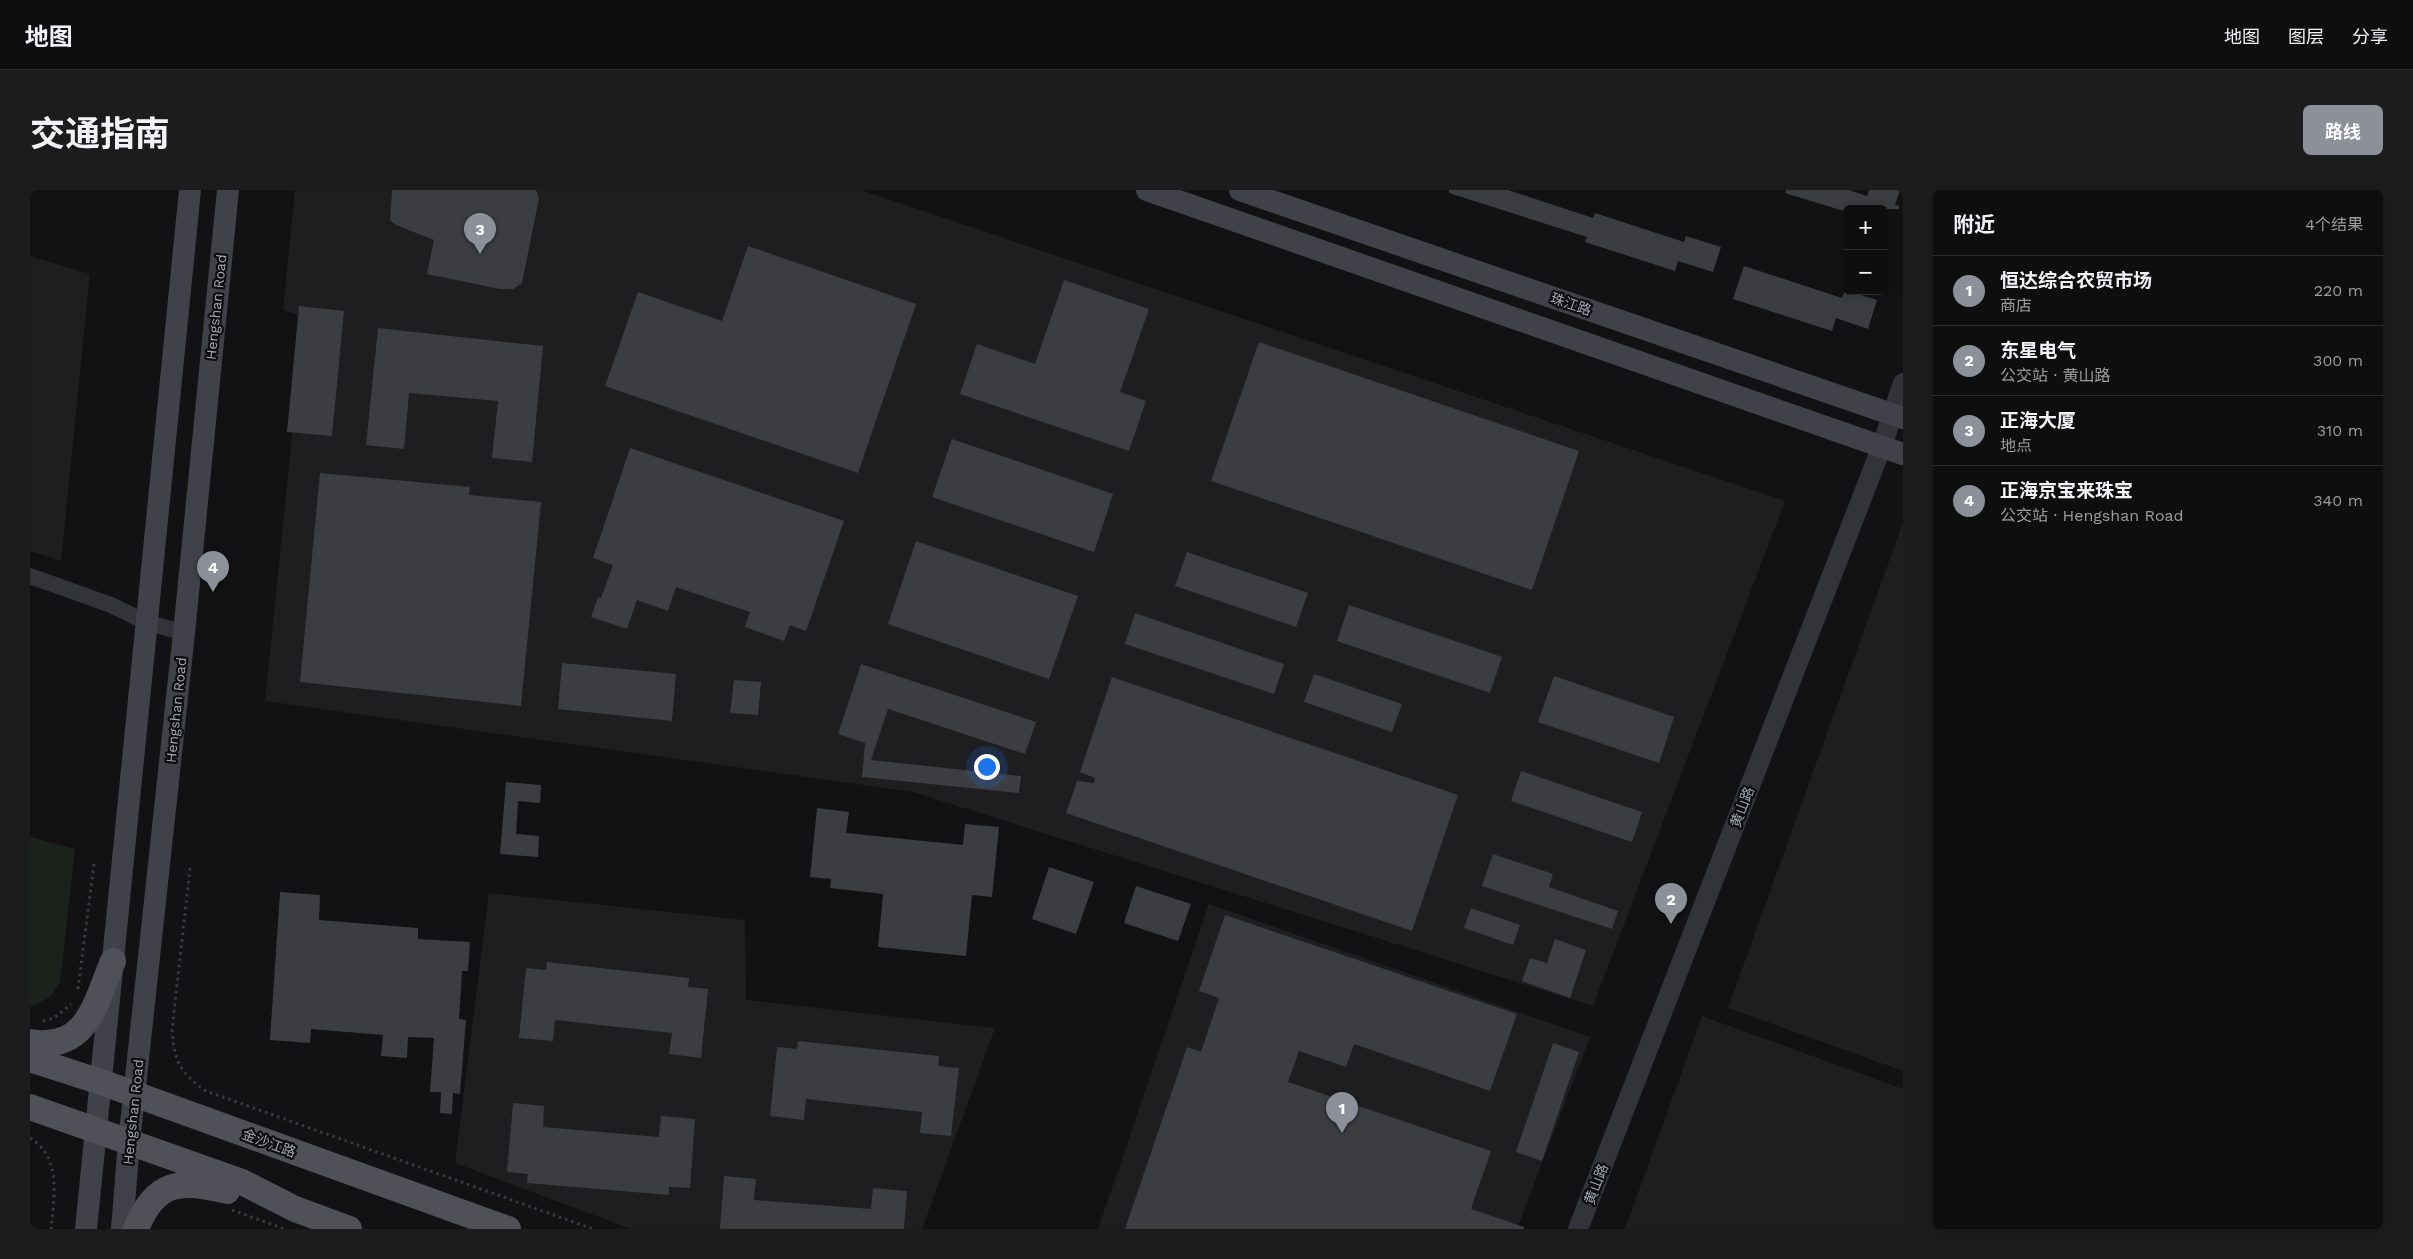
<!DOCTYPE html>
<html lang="zh">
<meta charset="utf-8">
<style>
:root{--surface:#0e0e0f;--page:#1c1c1d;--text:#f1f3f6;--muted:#9b9c9e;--line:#2e2e2f;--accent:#8c9099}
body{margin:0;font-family:"Work Sans","Noto Sans SC",sans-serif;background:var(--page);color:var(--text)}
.controls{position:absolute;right:15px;top:15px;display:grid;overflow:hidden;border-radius:8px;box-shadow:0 2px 12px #0003}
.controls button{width:45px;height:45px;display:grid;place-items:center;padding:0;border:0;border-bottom:1px solid var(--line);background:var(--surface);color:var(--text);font:25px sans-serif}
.you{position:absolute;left:956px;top:576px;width:18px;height:18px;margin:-12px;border:4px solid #fff;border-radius:50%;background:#1a73e8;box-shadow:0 0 0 8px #1a73e833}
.badge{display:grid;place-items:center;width:32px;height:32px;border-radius:50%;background:var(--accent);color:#fff;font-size:16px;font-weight:700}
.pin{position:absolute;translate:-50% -41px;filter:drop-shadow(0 1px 2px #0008)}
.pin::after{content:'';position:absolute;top:26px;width:18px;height:15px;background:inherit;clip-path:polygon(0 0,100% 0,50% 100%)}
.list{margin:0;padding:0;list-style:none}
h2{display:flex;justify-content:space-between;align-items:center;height:65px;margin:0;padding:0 20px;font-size:21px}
h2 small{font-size:16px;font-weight:400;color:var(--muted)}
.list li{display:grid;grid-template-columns:32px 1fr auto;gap:15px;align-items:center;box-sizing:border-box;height:70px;padding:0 20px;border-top:1px solid var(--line)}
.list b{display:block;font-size:19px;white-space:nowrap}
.list p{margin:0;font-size:16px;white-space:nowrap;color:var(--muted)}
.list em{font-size:16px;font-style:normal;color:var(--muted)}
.map{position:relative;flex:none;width:1873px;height:1039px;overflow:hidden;border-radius:8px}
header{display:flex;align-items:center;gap:30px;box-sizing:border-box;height:70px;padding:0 25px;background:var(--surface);border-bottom:1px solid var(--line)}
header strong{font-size:24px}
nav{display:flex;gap:28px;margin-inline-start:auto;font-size:18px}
.intro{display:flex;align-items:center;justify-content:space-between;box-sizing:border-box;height:120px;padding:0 30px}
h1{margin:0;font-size:35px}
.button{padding:12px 22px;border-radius:8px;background:var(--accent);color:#fff;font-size:18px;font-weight:700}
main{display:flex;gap:30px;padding:0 30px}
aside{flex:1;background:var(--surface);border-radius:8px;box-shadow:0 2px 12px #0003}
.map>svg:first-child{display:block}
.built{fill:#1e1e21}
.green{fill:#1a221b}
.building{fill:#3c3d41}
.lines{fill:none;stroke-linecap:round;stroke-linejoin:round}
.path{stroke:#393b40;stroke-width:3;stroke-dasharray:2.5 4;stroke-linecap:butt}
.minor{stroke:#333439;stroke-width:16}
.tertiary{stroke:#333439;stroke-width:20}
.secondary{stroke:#414249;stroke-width:22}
.primary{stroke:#4f5058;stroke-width:26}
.labels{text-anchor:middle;stroke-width:4.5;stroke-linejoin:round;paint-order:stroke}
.street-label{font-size:14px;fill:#a2a8b5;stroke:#0d0d0f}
</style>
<header>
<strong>地图</strong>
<nav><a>地图</a><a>图层</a><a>分享</a></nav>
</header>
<div class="intro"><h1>交通指南</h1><a class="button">路线</a></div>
<main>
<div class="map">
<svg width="1873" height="1039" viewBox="0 0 1873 1039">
<rect width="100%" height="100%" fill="#121214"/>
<!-- built -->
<path class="built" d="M 265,0 L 831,0 L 1755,311 L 1563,816 L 883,602 L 235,511 L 274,127 L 253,120 Z
M 0,66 L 60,84 L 31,371 L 0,361 Z
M 1872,335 L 1873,335 L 1873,881 L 1698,818 Z
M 459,703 L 715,730 L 716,810 L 965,838 L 892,1039 L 601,1039 L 425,973 Z
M 1179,714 L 1560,847 L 1487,1039 L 1068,1039 Z
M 1672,826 L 1873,899 L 1873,1039 L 1595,1039 Z"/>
<!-- green -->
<path class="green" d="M 0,647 L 45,659 L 30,793 L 20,807 L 0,817 Z"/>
<!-- building -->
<path class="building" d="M 362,0 L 506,0 L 509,8 L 492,93 L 483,99 L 470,99 L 397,84 L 404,50 L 366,35 L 360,30 Z
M 1419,0 L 1478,0 L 1563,28 L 1565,23 L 1654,52 L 1656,46 L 1691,57 L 1683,82 L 1648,71 L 1645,81 L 1555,52 L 1557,47 L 1419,3 Z
M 1756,0 L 1819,0 L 1837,6 L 1839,0 L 1870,0 L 1865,15 L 1869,16 L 1869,19 L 1817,19 L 1817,22 L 1755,3 Z
M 718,56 L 886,114 L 828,283 L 575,196 L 608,102 L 692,131 Z
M 1714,76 L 1812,108 L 1815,100 L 1847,110 L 1838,139 L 1806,128 L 1802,141 L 1703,109 Z
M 1034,90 L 1119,119 L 1090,202 L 1116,211 L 1099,261 L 930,204 L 947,154 L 1005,174 Z
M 269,116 L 314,121 L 302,246 L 257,242 Z
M 348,138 L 513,156 L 502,272 L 462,268 L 468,211 L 379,203 L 374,259 L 336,255 Z
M 1229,152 L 1549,261 L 1502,400 L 1181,291 Z
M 922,249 L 1083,304 L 1064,362 L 902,307 Z
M 600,258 L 814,331 L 776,441 L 760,435 L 754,451 L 715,437 L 720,422 L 646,397 L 638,421 L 607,410 L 597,439 L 561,427 L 568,407 L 571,408 L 583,375 L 563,368 Z
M 290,283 L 440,297 L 439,305 L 511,312 L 491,516 L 270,492 Z
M 886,351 L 1048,406 L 1019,489 L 858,434 Z
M 1157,362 L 1278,403 L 1266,437 L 1145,396 Z
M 1319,415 L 1472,467 L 1460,503 L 1307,451 Z
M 1105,423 L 1254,474 L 1244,504 L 1095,454 Z
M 532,473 L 646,484 L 642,531 L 528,519 Z
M 831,474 L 1006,532 L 995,564 L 858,519 L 841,570 L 991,586 L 989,603 L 832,587 L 835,553 L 808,544 Z
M 1284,484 L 1372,514 L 1362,542 L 1274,512 Z
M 1524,486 L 1644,527 L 1629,573 L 1508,532 Z
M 1082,487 L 1428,605 L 1382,741 L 1036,623 L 1047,591 L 1064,593 L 1065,588 L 1050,582 Z
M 704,490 L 731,492 L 728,525 L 700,523 Z
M 1491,581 L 1612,622 L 1602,652 L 1481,611 Z
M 476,592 L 511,595 L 510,613 L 488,611 L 486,644 L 509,646 L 508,667 L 470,664 Z
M 787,618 L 819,622 L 816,643 L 933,655 L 935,634 L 969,637 L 962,707 L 942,705 L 936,766 L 848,757 L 853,704 L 800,698 L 801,689 L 780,687 Z
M 1463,664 L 1523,684 L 1519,697 L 1588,721 L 1582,739 L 1452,696 Z
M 1019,677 L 1064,692 L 1046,744 L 1002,729 Z
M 1106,696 L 1161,714 L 1148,751 L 1094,733 Z
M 250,702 L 290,705 L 289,730 L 388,738 L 388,749 L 440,752 L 438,781 L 432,781 L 429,829 L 436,830 L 430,904 L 423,903 L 422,924 L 410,923 L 411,902 L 400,902 L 404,848 L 378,847 L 377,868 L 351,866 L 353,845 L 281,839 L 280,853 L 240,850 Z
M 1441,718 L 1490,735 L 1483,755 L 1434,738 Z
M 1195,725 L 1487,824 L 1460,901 L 1324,854 L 1316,877 L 1269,861 L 1258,892 L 1461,961 L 1441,1019 L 1494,1037 L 1494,1039 L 1095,1039 L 1157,857 L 1171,862 L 1189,808 L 1169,801 Z
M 1525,749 L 1556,760 L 1540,808 L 1492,791 L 1500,768 L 1517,773 Z
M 517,772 L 659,788 L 658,797 L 678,799 L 671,868 L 639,864 L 642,843 L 525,830 L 523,851 L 489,848 L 496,778 L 516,780 Z
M 768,851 L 909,866 L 908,876 L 929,878 L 921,946 L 890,943 L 892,922 L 776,909 L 774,930 L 740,926 L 747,857 L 767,859 Z
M 1523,853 L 1549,862 L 1512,971 L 1486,962 Z
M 483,913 L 514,916 L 513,937 L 629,947 L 631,926 L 665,929 L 660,998 L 639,997 L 639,1005 L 497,993 L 498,984 L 477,982 Z
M 694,986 L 726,989 L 724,1010 L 841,1019 L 843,998 L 877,1001 L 874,1039 L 690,1039 Z"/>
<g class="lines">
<!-- path -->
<path class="path" d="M 160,678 L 142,840 C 144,871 150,883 176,901 L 563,1039
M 48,799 L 64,674
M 13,831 L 24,828 L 41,814
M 0,948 C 32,967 24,1008 21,1039
M 202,1020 L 255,1039"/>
<!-- minor -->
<path class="minor" d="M 0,386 L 81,415 L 116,432 L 154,443"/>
<!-- tertiary -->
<path class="tertiary" d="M 1548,1039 L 1852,256 L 1873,193"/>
<!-- secondary -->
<path class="secondary" d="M 1117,0 L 1873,264
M 1210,0 L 1873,228
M 56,1039 L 160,0
M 92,1039 L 99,952 L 154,443 L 198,0"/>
<!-- primary -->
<path class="primary" d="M 0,852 C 57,862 65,814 83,771
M 0,869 L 71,892 L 478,1039
M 0,917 L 212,992 L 265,1019 L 319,1039
M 106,1039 C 125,991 150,989 197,1001"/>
</g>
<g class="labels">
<!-- street labels -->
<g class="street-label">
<text transform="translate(1541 114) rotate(19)" y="5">珠江路</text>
<text transform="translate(186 117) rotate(-84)" y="5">Hengshan Road</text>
<text transform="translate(146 520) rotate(-84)" y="5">Hengshan Road</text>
<text transform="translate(1712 617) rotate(-69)" y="5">黄山路</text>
<text transform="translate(103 922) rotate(-84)" y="5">Hengshan Road</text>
<text transform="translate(239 953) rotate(20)" y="5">金沙江路</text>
<text transform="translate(1566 994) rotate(-69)" y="5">黄山路</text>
</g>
</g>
</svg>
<div class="controls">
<button>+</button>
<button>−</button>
</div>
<div class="you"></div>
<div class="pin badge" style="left:1312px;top:943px">1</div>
<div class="pin badge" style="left:1641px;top:734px">2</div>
<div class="pin badge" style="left:450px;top:64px">3</div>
<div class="pin badge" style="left:183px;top:402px">4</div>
</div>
<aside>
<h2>附近<small>4个结果</small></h2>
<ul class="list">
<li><span class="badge">1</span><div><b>恒达综合农贸市场</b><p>商店</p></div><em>220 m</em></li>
<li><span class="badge">2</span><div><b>东星电气</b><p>公交站 · 黄山路</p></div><em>300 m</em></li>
<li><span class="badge">3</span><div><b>正海大厦</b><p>地点</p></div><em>310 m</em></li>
<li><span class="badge">4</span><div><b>正海京宝来珠宝</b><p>公交站 · Hengshan Road</p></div><em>340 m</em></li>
</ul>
</aside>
</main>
